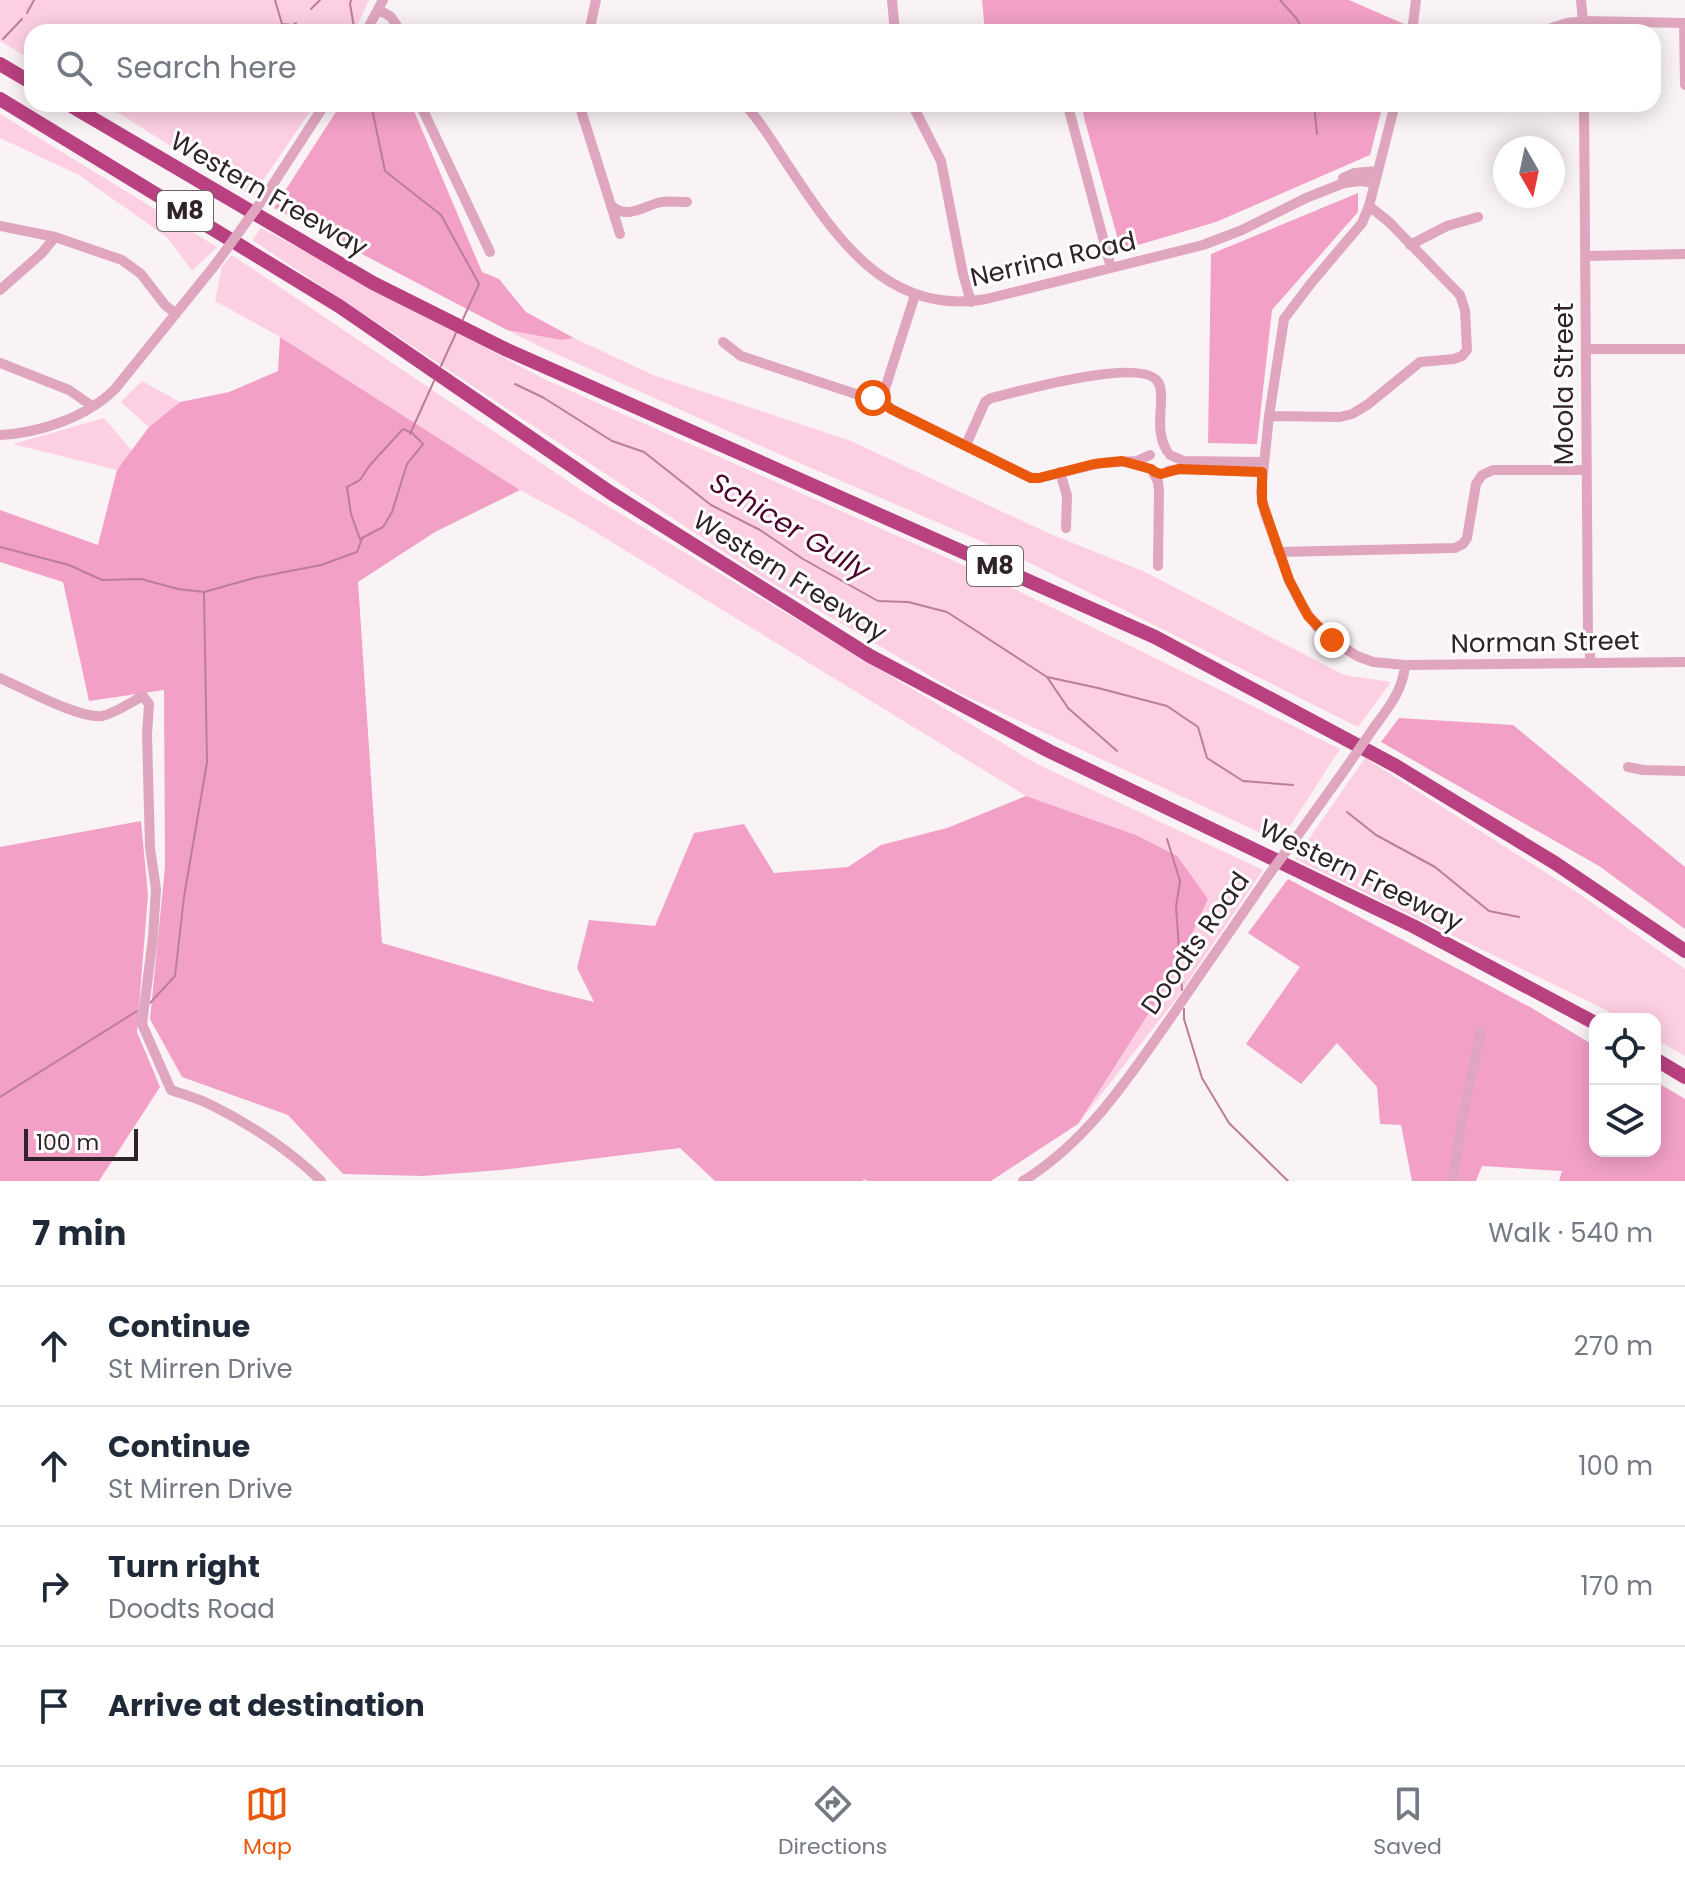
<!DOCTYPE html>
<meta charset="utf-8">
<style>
:root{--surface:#fff;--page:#f6f6f7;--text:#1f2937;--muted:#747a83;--line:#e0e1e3;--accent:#ea580c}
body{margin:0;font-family:Poppins,sans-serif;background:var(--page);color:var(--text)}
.controls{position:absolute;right:24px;bottom:24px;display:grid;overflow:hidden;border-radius:16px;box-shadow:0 4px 20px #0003}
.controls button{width:72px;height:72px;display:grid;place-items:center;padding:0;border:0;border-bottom:2px solid var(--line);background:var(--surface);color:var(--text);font:40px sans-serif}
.compass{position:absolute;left:1493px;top:136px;width:72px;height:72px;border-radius:50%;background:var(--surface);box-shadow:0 4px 20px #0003;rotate:171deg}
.scale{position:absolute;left:24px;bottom:20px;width:114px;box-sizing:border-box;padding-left:8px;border:4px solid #302329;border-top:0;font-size:22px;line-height:28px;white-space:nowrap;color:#302329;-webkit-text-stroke:6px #fff;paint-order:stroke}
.stop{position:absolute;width:24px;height:24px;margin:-18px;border:6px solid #ea580c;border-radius:50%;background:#fff}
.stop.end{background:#ea580c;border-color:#fff;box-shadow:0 2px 8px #0008}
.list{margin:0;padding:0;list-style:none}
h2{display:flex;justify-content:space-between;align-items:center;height:104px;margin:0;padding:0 32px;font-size:34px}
h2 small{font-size:26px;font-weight:400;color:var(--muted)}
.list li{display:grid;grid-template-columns:52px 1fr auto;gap:24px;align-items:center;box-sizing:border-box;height:120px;padding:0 32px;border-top:2px solid var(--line)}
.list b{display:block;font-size:30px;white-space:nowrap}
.list p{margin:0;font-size:26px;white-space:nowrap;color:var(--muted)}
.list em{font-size:26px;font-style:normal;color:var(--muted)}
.icon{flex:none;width:44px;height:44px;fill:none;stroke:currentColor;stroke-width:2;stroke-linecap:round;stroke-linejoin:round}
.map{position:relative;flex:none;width:1685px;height:1181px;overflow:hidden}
.search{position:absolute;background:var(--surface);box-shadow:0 4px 20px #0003;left:24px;right:24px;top:24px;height:88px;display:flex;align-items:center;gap:20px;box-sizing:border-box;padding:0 28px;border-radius:24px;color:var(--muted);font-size:30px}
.sheet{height:584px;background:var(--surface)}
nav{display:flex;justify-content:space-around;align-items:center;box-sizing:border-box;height:112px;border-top:2px solid var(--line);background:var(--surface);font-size:22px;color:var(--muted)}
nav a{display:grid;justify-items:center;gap:4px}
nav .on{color:var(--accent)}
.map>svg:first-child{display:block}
.green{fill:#fdcfe3}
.forest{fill:#f2a0c6}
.water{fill:#f7a4ca;stroke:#bb7d9a;stroke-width:2}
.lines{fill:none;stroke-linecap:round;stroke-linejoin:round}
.stream{stroke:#bb7d9a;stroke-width:2}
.minor{stroke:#e0a6c0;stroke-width:10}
.highway{stroke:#b94182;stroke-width:14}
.minor-bridge{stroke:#e0a6c0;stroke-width:10}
.route{stroke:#ea580c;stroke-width:10}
.labels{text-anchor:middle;stroke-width:6;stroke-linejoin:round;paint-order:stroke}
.shield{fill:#fff;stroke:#6e6569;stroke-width:2}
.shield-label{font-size:24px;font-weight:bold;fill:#302329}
.street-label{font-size:26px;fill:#302329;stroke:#fff}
.water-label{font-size:28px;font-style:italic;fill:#4d0430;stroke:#fff}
</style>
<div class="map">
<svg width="1685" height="1181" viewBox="0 0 1685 1181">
<rect width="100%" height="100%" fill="#faf3f6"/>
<!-- green -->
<path class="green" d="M 0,0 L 369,0 L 354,32 L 32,32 L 32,60 L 0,41 Z
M 104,104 L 315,104 L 252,197 Z
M 0,114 L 217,247 L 192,271 L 168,238 L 79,175 L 0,138 Z
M 261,228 L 544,379 L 990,577 L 1340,749 L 1280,842 L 961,694 L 757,574 L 252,240 Z
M 232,255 L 581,490 L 1037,764 L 1263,870 L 1176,999 L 1078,1124 L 1172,977 L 1208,899 L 1136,835 L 1026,796 L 574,519 L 520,490 L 280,337 L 215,301 L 222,266 Z
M 507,330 L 561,340 L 574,338 L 653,375 L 851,441 L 1048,533 L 1143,571 L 1344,675 L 1391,682 L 1358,727 L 1018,557 L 797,462 L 543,348 Z
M 142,381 L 180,402 L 149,427 L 121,402 Z
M 104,418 L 132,451 L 117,470 L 13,444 Z
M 1365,758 L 1581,895 L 1685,969 L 1685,1056 L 1655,1039 L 1655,1019 L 1621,1019 L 1600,1007 L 1295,859 Z"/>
<!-- forest -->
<path class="forest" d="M 982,0 L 1349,0 L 1404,24 L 1402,32 L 985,32 Z
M 341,104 L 411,104 L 482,272 L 499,279 L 526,312 L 574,338 L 561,340 L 507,330 L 274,208 Z
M 1082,104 L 1383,104 L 1370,155 L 1216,222 L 1121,250 L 1084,118 Z
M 1358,193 L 1358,212 L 1272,310 L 1257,444 L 1208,443 L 1211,254 Z
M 280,337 L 520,490 L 435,532 L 358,582 L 382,943 L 541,989 L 594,1002 L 577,968 L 589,920 L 655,926 L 694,833 L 744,824 L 774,873 L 848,867 L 881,845 L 947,828 L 1026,796 L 1136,835 L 1177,856 L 1208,899 L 1172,977 L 1078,1124 L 991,1181 L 867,1181 L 864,1179 L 863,1181 L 715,1181 L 680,1148 L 501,1170 L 423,1176 L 343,1174 L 288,1115 L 182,1077 L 150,1019 L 165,867 L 164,690 L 89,701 L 63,582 L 0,562 L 0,510 L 98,545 L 117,470 L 149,427 L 180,402 L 229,392 L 278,371 Z
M 1399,718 L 1513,725 L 1685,867 L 1685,929 L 1599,866 L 1381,742 Z
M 141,821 L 148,895 L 137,1032 L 160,1087 L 99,1181 L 0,1181 L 0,847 Z
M 1288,879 L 1530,1007 L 1595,1046 L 1595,1151 L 1655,1151 L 1655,1081 L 1685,1099 L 1685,1181 L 1559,1181 L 1562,1171 L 1482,1166 L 1476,1181 L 1412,1181 L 1401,1125 L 1380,1124 L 1377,1087 L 1337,1043 L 1301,1084 L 1246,1044 L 1300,967 L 1248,933 Z"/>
<!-- water -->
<path class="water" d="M 403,429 L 412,433 L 423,444 L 407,464 L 392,512 L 383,527 L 360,539 L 351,514 L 347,487 L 360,480 L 370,465 Z"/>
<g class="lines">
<!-- stream -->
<path class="stream" d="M 275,0 L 282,24 L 293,25 L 296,23
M 351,0 L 350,4 L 354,27
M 1280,0 L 1297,19 L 1303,32
M 311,9 L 320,0
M 27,13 L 34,0
M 3,39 L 22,19
M 371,104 L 385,171 L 441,215 L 479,284 L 463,319
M 1314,104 L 1317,134
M 441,366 L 456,333
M 515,384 L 544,398 L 612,441 L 644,452 L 711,505 L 760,530 L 803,559 L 878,601 L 908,602 L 947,612 L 1047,677 L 1068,708 L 1117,751
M 410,434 L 434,381
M 0,547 L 69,565 L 102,580 L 141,579 L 178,589 L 204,592
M 1047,677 L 1098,688 L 1167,706 L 1198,727 L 1207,758 L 1243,781 L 1293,785
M 1347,812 L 1376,835 L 1435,867 L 1489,911 L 1519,917
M 1167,839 L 1180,881 L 1176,907 L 1182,990
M 150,1003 L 175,976 L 184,897 L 207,762 L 204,592 L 254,578 L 321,565 L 357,552 L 362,539
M 1184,1009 L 1184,1019 L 1202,1078 L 1229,1123 L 1288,1181
M 0,1097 L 137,1011"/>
<!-- minor -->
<path class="minor" d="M 892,0 L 895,32
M 1581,0 L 1584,32
M 378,9 L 391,17 L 401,32
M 1684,23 L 1685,85
M 366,32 L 383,0
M 589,32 L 596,0
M 1412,32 L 1416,0
M 1539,32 L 1567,23 L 1584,21 L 1685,23
M 420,104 L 490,252
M 579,104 L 620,234
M 744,104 C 761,121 773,143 787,164 C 835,236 887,317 986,299 L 1203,245 L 1242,230 L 1306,198 L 1344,183 L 1360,181 L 1375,183
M 912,104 L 941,161 L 963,274 L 971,302
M 1395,104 L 1369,206 L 1362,223 L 1312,282 L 1284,319 L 1269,416 L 1261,493 L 1265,513 L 1289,580 L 1302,606 L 1317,627 L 1332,640 L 1357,656 L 1373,662 L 1405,665 L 1685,662
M 1584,104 L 1588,640 L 1591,663
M 1068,106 L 1111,268
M 1343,178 L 1354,173 L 1378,171
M 266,195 L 325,104
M 612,206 C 627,220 644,206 661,202 C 670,201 678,202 687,202
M 0,226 L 55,237 L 122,260 L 141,274 L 165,305 L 176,314
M 1410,245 L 1447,226 L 1478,217
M 1586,256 L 1685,254
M 0,290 L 42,253 L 55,237
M 915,295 L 883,395 L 885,403 L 891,409 L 1031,478 L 1039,478 L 1101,463 L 1137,461 L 1150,455
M 723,342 L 741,356 L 865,397 L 883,397
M 1586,349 L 1685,349
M 0,363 L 69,390 L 92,406
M 1269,416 L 1340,417 L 1352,414 L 1367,405 L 1420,362 L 1454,359 L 1462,356 L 1467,350 L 1465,310 L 1460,295 L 1389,222 L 1369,206
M 0,435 C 40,433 87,417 115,389 L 215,265
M 966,445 L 985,402 L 991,398 C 1017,392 1148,354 1159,384 C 1162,390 1161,397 1161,403 C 1160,420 1158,436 1167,451
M 1170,455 L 1184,461 L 1263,462
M 1152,470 L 1158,482 L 1159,491 L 1158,566
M 1168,471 L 1179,469 L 1262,472
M 1060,472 L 1067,496 L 1066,528
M 1278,552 L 1455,548 L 1463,544 L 1467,538 L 1476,484 L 1482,475 L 1493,470 L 1587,470
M 0,678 C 23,688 79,719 102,716 C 116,713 131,702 143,696 L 149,704 L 147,734 L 150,848 L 156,889 L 153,937 L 142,1024 L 171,1090 C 185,1095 200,1099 213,1106 C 250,1124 292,1152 321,1181
M 1375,726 C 1389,707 1403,690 1405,665
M 1628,767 L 1643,770 L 1685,771
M 1298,835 L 1346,768
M 1023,1181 C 1089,1140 1130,1076 1174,1013 C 1205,967 1237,922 1268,876
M 1453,1181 L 1461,1125 L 1481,1031"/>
<!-- highway -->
<path class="highway" d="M 0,64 L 32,83
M 0,99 L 339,306 L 611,493 L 870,656 L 1049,751 L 1413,926 L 1595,1023
M 68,104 L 373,283 L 505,349 L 1155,637 L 1396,766 L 1555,863 L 1685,951
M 1655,1059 L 1685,1077"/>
<!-- minor-bridge -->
<path class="minor-bridge" d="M 215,265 L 266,195
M 1346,768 L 1375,726
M 1268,876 L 1298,835"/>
</g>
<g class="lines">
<!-- route -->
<path class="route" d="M 873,398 L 883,397 L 886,405 L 891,409 L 1031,478 L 1039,478 L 1094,464 L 1122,461 L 1151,469 L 1155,472 L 1161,474 L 1179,469 L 1262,472 L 1262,502 L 1289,580 L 1308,616 L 1332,640"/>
</g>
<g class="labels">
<!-- shield labels -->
<g class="shield">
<rect x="157" y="191" width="56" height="40" rx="6"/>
<rect x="967" y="546" width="56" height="40" rx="6"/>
</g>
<g class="shield-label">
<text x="185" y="219">M8</text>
<text x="995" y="574">M8</text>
</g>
<!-- street labels -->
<g class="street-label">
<text transform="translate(269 194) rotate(30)" y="9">Western Freeway</text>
<text transform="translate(1053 259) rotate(-13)" y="9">Nerrina Road</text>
<text transform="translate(1564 384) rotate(-90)" y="9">Moola Street</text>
<text transform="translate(790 576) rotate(32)" y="9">Western Freeway</text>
<text transform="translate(1545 642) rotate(-1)" y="9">Norman Street</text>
<text transform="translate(1361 875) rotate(26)" y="9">Western Freeway</text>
<text transform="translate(1195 943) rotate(-55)" y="9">Doodts Road</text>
</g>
<!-- water labels -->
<g class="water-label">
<text transform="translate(790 526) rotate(31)" y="10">Schicer Gully</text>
</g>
</g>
</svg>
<div class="controls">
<button><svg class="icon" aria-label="locate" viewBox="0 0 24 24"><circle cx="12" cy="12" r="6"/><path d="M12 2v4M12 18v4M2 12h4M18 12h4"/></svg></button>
<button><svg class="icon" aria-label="layers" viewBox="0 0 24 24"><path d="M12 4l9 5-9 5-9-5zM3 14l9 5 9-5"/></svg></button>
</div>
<svg class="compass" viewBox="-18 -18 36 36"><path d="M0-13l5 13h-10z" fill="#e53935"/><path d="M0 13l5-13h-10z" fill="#747a83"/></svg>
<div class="scale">100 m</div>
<div class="stop" style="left:873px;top:398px"></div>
<div class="stop end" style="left:1332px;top:640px"></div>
<div class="search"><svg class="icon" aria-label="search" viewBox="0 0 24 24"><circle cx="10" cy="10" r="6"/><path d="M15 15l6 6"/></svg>Search here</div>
</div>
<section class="sheet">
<h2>7 min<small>Walk · 540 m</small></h2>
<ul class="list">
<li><svg class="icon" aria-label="ahead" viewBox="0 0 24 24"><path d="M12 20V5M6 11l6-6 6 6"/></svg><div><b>Continue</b><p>St Mirren Drive</p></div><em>270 m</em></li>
<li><svg class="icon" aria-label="ahead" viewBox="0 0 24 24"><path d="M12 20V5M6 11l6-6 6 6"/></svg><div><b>Continue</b><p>St Mirren Drive</p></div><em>100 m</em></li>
<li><svg class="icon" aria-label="right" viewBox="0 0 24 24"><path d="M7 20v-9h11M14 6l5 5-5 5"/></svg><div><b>Turn right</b><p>Doodts Road</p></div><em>170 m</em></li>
<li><svg class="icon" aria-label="arrive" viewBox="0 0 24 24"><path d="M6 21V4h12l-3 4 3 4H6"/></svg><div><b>Arrive at destination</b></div></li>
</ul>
</section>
<nav>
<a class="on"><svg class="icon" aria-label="map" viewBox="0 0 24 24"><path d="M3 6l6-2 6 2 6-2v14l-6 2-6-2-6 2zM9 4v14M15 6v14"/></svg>Map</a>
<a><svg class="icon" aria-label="directions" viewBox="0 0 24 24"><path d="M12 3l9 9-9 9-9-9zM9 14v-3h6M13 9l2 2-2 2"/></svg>Directions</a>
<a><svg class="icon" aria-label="saved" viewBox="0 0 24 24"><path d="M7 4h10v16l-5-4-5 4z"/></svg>Saved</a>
</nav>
